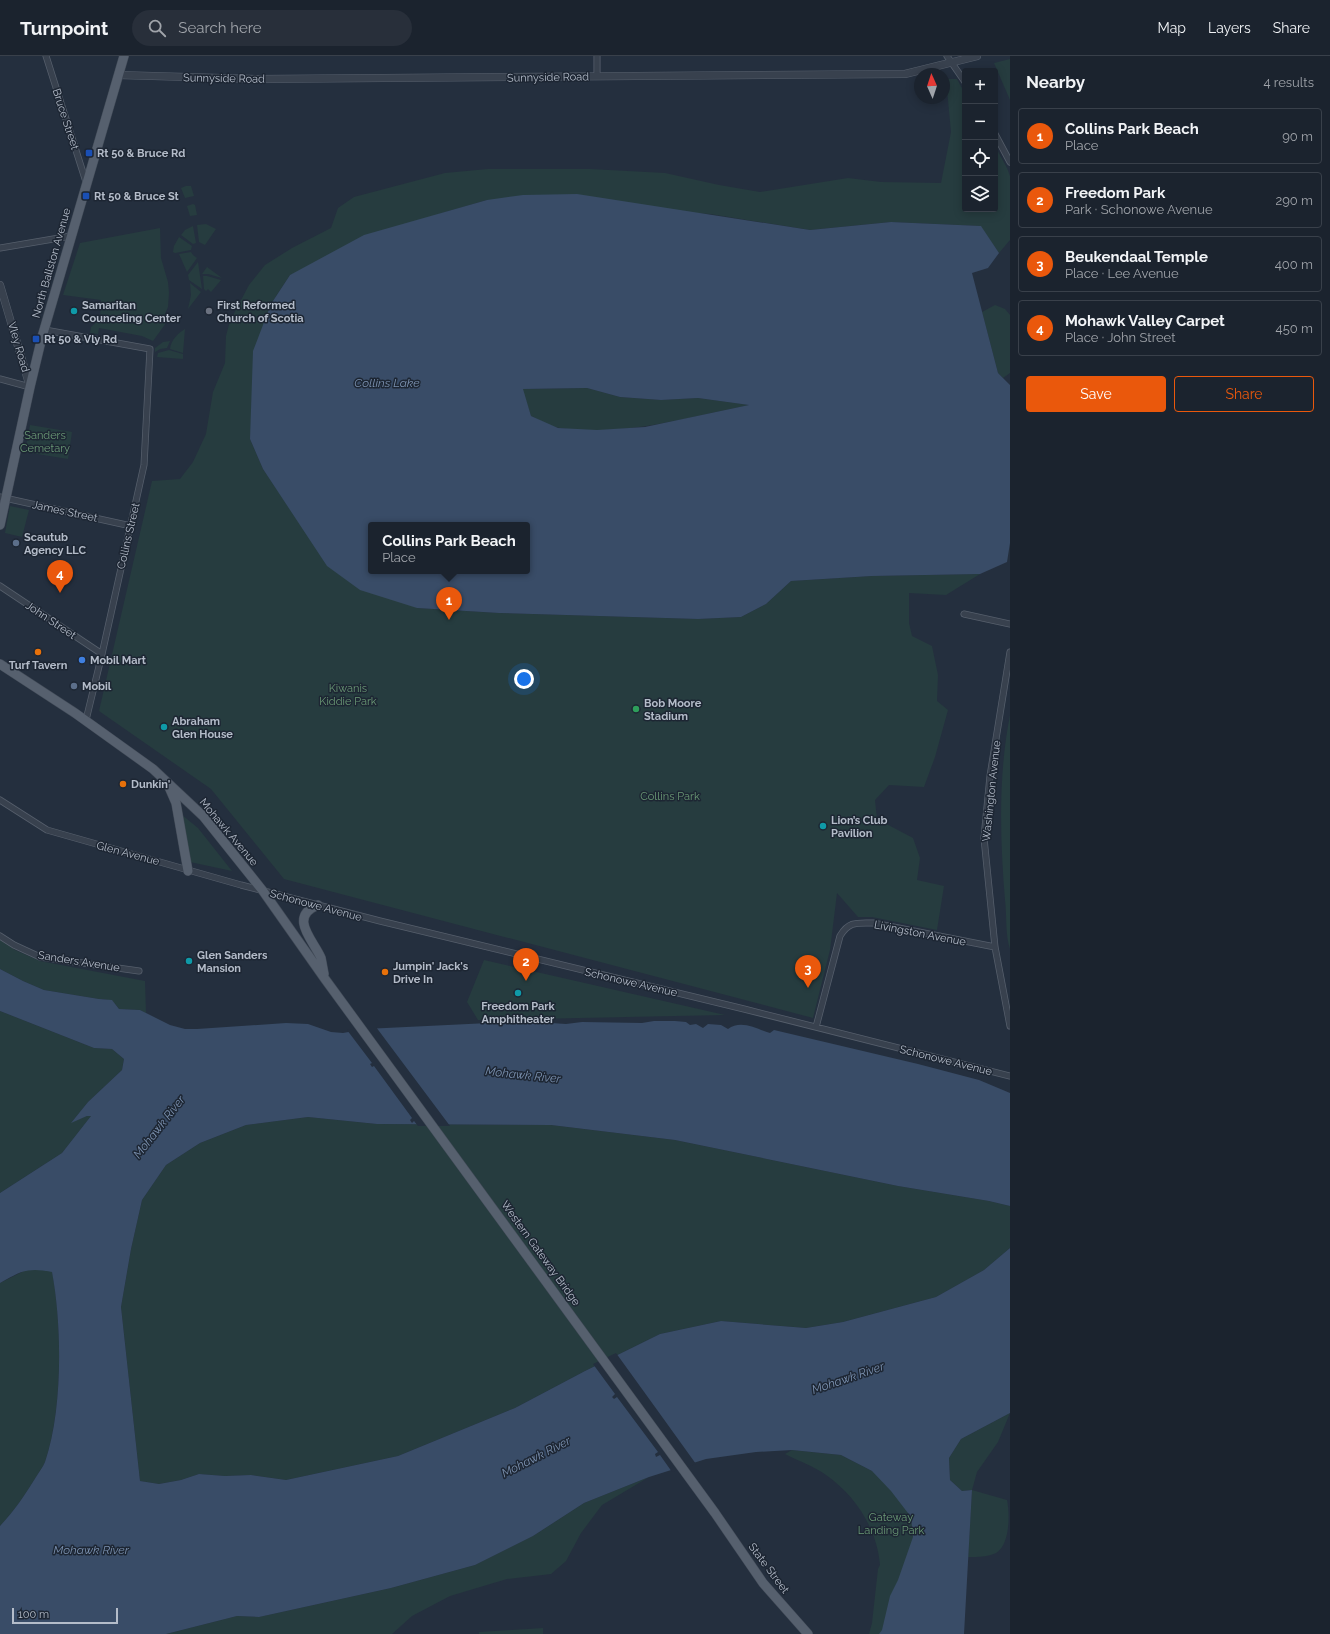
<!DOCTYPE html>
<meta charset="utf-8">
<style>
:root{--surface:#1b232e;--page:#282f3a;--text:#f1f3f6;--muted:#a0a4aa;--line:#39404a;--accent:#ea580c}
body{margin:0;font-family:Raleway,sans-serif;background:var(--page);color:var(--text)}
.controls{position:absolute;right:12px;top:12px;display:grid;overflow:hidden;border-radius:4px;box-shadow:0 2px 10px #0003}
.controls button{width:36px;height:36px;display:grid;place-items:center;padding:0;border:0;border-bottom:1px solid var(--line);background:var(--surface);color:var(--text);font:20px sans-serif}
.compass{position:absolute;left:914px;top:12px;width:36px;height:36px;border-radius:50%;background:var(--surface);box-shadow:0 2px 10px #0003;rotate:357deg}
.scale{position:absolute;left:12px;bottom:10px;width:106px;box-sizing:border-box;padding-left:4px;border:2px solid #b4bcc9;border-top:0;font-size:11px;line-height:14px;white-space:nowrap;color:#b4bcc9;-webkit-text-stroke:3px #1d2633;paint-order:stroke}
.you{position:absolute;left:524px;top:623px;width:14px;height:14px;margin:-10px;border:3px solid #fff;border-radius:50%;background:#1a73e8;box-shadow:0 0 0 6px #1a73e833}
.badge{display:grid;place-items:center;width:26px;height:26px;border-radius:50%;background:var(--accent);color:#fff;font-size:13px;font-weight:700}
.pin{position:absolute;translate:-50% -33px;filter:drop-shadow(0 1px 2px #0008)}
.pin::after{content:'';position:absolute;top:21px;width:14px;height:12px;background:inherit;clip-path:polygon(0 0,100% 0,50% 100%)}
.popup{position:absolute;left:368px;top:466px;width:162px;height:52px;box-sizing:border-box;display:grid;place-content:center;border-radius:4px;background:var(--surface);filter:drop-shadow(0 1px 3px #0005);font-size:13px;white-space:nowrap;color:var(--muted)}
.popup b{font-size:15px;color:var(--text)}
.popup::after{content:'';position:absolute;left:50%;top:100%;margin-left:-8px;border:8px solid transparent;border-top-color:var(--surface)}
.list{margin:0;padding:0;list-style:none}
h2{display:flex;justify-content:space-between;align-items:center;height:52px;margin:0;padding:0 16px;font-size:17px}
h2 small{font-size:13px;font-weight:400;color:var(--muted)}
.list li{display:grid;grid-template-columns:26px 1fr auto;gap:12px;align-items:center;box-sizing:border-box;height:56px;margin:0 8px 8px;padding:0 8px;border:1px solid var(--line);border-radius:4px}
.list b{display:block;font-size:15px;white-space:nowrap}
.list p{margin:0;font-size:13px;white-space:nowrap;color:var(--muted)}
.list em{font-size:13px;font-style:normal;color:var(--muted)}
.actions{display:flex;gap:8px;padding:12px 16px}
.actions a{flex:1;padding:9px 0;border:1px solid var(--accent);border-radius:4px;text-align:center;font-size:14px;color:var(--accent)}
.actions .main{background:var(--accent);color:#fff}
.icon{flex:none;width:22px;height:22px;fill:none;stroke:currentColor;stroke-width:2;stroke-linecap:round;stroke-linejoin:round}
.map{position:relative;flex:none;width:1010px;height:1578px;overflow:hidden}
header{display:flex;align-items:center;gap:24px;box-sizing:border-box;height:56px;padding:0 20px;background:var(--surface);border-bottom:1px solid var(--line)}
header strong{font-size:19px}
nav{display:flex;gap:22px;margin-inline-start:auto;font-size:14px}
.search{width:280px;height:36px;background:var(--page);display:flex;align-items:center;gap:10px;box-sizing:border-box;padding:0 14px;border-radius:22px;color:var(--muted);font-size:15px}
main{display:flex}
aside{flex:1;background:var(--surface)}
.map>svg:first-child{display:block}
.green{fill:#263c3f}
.water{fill:#394c67;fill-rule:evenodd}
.pier{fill:#242f3e}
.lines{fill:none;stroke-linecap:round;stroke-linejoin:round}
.minor-casing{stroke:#565f6c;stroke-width:7}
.tertiary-casing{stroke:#565f6c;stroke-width:8}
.primary-casing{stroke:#414a57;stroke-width:10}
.minor{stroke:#38414e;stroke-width:5.5}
.tertiary{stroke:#38414e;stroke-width:7}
.primary{stroke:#56606e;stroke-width:9}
.transit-dot{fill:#1a4fb4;stroke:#1d2633;stroke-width:1.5}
.culture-dot{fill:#0f9aa8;stroke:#1d2633;stroke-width:1.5}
.worship-dot{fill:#6b7280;stroke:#1d2633;stroke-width:1.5}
.service-dot{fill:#5c6f8a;stroke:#1d2633;stroke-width:1.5}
.food-dot{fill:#e8710a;stroke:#1d2633;stroke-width:1.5}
.shop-dot{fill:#3f7fe0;stroke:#1d2633;stroke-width:1.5}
.leisure-dot{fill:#2e9e5b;stroke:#1d2633;stroke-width:1.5}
.labels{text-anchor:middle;stroke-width:3;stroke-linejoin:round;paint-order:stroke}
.street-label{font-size:11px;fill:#b4bcc9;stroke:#1d2633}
.poi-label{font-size:11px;font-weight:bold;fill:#b4bcc9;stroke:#1d2633;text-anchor:start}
.park-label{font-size:11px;fill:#6b9a76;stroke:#1d2633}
.water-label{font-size:12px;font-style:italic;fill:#7c92b1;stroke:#1d2633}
</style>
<header>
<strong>Turnpoint</strong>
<div class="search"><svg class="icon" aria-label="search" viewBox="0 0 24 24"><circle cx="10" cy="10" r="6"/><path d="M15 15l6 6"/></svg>Search here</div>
<nav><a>Map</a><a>Layers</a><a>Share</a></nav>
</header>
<main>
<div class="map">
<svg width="1010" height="1578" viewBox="0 0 1010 1578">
<rect width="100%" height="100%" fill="#242f3e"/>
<!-- green -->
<path class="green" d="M 1010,3 L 1010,44 L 994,7 Z
M 946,23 L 957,23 L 965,38 L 965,153 L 995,153 L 995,90 L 1007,112 L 1010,120 L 1010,184 L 999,197 L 980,170 L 891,166 L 810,174 L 710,158 L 487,144 L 439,158 L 290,219 L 271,248 L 250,383 L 263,413 L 297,463 L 417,552 L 499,557 L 698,563 L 741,561 L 766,548 L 791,525 L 872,520 L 980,518 L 946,539 L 909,537 L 909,567 L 912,580 L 932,590 L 938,619 L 937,645 L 948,654 L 935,701 L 924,731 L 889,729 L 875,744 L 877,763 L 913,782 L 920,802 L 917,824 L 944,830 L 937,874 L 872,861 L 858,861 L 837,837 L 830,894 L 813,962 L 284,823 L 211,733 L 99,655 L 152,425 L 180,423 L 193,406 L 206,378 L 213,336 L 225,307 L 226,280 L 230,265 L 249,229 L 265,209 L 292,192 L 331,172 L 338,152 L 354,141 L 445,117 L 488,113 L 590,113 L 665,117 L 719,129 L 760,136 L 848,122 L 881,126 L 941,127 L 951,76 Z
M 186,130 L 191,130 L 194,140 L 185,142 L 181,132 Z
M 193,148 L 195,149 L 197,159 L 190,160 L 187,150 Z
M 206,168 L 216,173 L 205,189 L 199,186 L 197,169 Z
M 193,170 L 196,187 L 193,188 L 181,179 L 185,174 Z
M 160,172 L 161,202 L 168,226 L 169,237 L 168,251 L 163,262 L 166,267 L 153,285 L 142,280 L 99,272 L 98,278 L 90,277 L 91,271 L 100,263 L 101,244 L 63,239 L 80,187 Z
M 179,181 L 192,190 L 191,194 L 175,197 L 173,196 L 174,190 Z
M 191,196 L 193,199 L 197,202 L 187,216 L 179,198 Z
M 198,206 L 202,233 L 189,224 L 188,219 Z
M 207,211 L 222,222 L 208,218 L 202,218 Z
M 203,220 L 207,220 L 221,224 L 211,236 L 208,233 L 206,235 L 204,233 Z
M 190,227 L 201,236 L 188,253 L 191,239 Z
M 995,249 L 1005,253 L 1010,259 L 1010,317 L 1003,322 L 998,317 L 982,256 Z
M 185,273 L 183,297 L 170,293 C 171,284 178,277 185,273 Z
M 170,285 L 167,292 L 160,293 L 155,296 L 155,292 L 163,286 Z
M 169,294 L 183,298 L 183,303 L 157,301 L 158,297 Z
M 587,332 L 620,341 L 661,344 L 698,342 L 750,349 C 688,361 624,381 560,372 C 550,371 540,364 531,360 L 522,333 Z
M 30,369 L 72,376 L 68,403 L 25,396 Z
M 10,450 L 29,454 L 22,481 L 5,477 Z
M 1010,659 L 1010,893 C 1005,878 1007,860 1005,844 C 1000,783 998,720 1010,659 Z
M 182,759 L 198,772 L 232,815 L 190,806 Z
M 0,884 L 15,894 L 40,905 L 145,925 L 146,957 L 140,954 L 119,953 C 114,945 109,943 99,943 L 44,934 L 23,925 L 0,913 Z
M 484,904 L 725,959 L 478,964 L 467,946 Z
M 0,955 L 94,992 L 112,993 L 124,1003 L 122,1014 L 88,1046 L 72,1066 L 87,1060 L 92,1059 L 62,1097 L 0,1137 Z
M 308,1061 L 377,1068 L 551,1069 L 675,1084 L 898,1130 L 989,1145 L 1010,1150 L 1010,1192 L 984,1214 L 936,1241 L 843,1266 L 806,1272 L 721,1265 L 660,1278 L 585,1315 L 515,1352 L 398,1400 L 286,1424 L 251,1419 L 225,1420 L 199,1418 L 181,1424 L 159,1428 L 140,1425 L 121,1251 L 131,1193 L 142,1144 L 166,1109 L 200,1087 L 246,1069 Z
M 28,1213 L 35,1213 L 52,1215 C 62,1269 63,1353 45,1406 C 43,1411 39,1416 36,1421 C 24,1440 15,1454 0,1470 L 0,1227 Z
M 1010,1357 L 998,1386 L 977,1416 L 972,1434 L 1007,1444 C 1010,1458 1010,1489 996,1497 C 988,1501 978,1501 968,1501 L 972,1434 L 962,1435 L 950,1424 L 949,1402 L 961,1383 Z
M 792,1394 L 841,1399 L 872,1415 L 930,1433 L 888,1578 L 869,1578 L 872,1567 L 878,1513 L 880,1509 C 877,1473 856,1440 826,1419 C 814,1410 798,1405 785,1398 Z
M 649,1421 L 602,1449 L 581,1477 L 566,1505 L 551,1518 L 507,1523 L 450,1540 L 412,1560 L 392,1578 L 166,1578 L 237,1560 L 259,1561 L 391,1532 L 475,1509 L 533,1480 L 584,1447 Z
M 543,1572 L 543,1578 L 479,1578 L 479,1576 Z"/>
<!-- water -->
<path class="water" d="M 577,138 L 810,174 L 891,166 L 981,170 L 999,197 L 988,212 L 972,217 L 998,317 L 1010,329 L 1010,487 L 1007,506 L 980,518 L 872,520 L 791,525 L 766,548 L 741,561 L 698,563 L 499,557 L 417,552 L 360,534 L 327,510 L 263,413 L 250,383 L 253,295 L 271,248 L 290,219 L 364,179 L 487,144 L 523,139 ZM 587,332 L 620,341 L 661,344 L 698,342 L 749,349 L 645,371 L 597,374 L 558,372 L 531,360 L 523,333 ZM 371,469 L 527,469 L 527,515 L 371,515 Z
M 0,913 L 23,925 L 44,934 L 99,943 L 112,944 L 119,953 L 140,954 L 170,969 L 185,973 L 197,973 L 286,967 L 308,968 L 331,976 L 343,977 L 365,973 L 489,967 L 536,966 L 566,968 L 582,966 L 642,967 L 654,965 L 675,965 L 686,966 L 690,969 L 696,968 L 703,972 L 708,968 L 721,969 L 728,973 C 741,963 757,973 770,977 L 774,974 L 918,1008 L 979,1024 L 1010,1037 L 1010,1150 L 989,1145 L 898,1130 L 675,1084 L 551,1069 L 377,1068 L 308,1061 L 246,1069 L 200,1087 L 166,1109 L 142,1144 L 131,1193 L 121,1251 L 140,1425 L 159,1428 L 181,1424 L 199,1418 L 225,1420 L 251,1419 L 286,1424 L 398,1400 L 515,1352 L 585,1315 L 660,1278 L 721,1265 L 806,1272 L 843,1266 L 936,1241 L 984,1214 L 1010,1192 L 1010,1357 L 961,1383 L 949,1402 L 950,1424 L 962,1435 L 972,1434 L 964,1578 L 879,1578 L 882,1574 L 890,1540 L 898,1524 L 913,1481 L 911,1461 L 891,1435 L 872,1415 L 841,1399 L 792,1394 L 756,1396 L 706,1403 L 649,1421 L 584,1447 L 533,1480 L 475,1509 L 391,1532 L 259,1561 L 237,1560 L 166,1578 L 0,1578 L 0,1470 C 15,1454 24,1440 36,1421 C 39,1416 43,1411 45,1406 C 63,1354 62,1269 52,1216 C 28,1211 21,1215 0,1227 L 0,1137 L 62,1097 L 91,1060 L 87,1060 L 71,1067 L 88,1046 L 122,1014 L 124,1003 L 112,993 L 94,992 L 0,955 Z"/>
<!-- pier -->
<path class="pier" d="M 365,971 L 376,971 L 450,1070 L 418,1070 L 414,1065 L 412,1067 L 410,1064 L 412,1062 L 374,1010 L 372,1011 L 370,1008 L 372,1007 L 347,974 Z
M 616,1297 L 655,1351 L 696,1408 L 672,1416 L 660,1399 L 656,1401 L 655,1398 L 658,1396 L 617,1341 L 614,1343 L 612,1341 L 615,1338 L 593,1308 Z"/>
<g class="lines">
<defs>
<path id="minor" d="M 46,0 L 86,126
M 947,0 L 965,26
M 597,20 L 597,0
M 995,78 L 1010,106
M 0,192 L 71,180
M 45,274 L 150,293 L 144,409 L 102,598 L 86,664
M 0,323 L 30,331
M 0,441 L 131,470
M 0,530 L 102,598
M 964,558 L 1010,568
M 1010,596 L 990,720 L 984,782 L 995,891 L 1010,970
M 0,744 L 47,774 L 241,829 L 380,865 L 744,953 L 1010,1020
M 0,880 L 14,889 L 40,901 L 139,915
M 816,971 L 840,880 C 849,865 857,867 873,867 L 995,891"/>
<path id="tertiary" d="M 118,19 L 257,23 L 905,18 L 977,0
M 0,229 L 30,331"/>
<path id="primary" d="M 0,469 L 30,331 L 42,281 L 124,0
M 0,608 L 75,657 L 153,713 L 203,760 L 263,835 L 325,923 L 715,1457 L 763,1527 L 808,1578
M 169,731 L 176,747 L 188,815
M 318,849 C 287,861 315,886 321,902 C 322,907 323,913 324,918"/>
</defs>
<!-- minor casing -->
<use href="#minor" class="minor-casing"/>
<!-- tertiary casing -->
<use href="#tertiary" class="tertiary-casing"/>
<!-- primary casing -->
<use href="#primary" class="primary-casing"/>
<!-- minor -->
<use href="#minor" class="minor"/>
<!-- tertiary -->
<use href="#tertiary" class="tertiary"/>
<!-- primary -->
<use href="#primary" class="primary"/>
</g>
<!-- markers -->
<g class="transit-dot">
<rect x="85" y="93" width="8" height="8" rx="2"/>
<rect x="82" y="136" width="8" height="8" rx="2"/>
<rect x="32" y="279" width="8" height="8" rx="2"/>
</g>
<g class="culture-dot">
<circle cx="74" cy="255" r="4"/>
<circle cx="164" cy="671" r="4"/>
<circle cx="823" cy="770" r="4"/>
<circle cx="189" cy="905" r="4"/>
<circle cx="518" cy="937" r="4"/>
</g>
<circle class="worship-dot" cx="209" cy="255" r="4"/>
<g class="service-dot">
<circle cx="16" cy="487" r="4"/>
<circle cx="74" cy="630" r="4"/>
</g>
<g class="food-dot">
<circle cx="38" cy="596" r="4"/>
<circle cx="123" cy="728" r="4"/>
<circle cx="385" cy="916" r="4"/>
</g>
<circle class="shop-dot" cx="82" cy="604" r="4"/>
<circle class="leisure-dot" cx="636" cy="653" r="4"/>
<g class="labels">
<!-- street labels -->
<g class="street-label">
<text transform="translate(548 21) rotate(-1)" y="4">Sunnyside Road</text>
<text transform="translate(224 22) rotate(1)" y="4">Sunnyside Road</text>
<text transform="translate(66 63) rotate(72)" y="4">Bruce Street</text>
<text transform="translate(51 207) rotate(-74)" y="4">North Ballston Avenue</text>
<text transform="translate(19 291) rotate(74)" y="4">Vley Road</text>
<text transform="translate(65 455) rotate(12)" y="4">James Street</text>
<text transform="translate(128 480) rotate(-77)" y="4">Collins Street</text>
<text transform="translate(51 564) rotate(34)" y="4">John Street</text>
<text transform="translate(991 735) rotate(-84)" y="4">Washington Avenue</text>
<text transform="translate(229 776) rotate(50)" y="4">Mohawk Avenue</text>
<text transform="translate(128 797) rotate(15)" y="4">Glen Avenue</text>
<text transform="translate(316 849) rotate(15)" y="4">Schonowe Avenue</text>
<text transform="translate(920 877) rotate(11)" y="4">Livingston Avenue</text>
<text transform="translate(79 905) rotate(9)" y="4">Sanders Avenue</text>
<text transform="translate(631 926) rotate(13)" y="4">Schonowe Avenue</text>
<text transform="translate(946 1004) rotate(14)" y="4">Schonowe Avenue</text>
<text transform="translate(541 1197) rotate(54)" y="4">Western Gateway Bridge</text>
<text transform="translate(769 1512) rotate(53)" y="4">State Street</text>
</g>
<!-- poi labels -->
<g class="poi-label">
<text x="97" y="101">Rt 50 &amp; Bruce Rd</text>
<text x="94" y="144">Rt 50 &amp; Bruce St</text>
<text x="82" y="253">Samaritan<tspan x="82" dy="13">Counceling Center</tspan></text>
<text x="217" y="253">First Reformed<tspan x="217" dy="13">Church of Scotia</tspan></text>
<text x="44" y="287">Rt 50 &amp; Vly Rd</text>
<text x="24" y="485">Scautub<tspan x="24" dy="13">Agency LLC</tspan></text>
<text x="90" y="608">Mobil Mart</text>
<text x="38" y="613" text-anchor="middle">Turf Tavern</text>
<text x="82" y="634">Mobil</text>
<text x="644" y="651">Bob Moore<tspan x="644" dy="13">Stadium</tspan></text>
<text x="172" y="669">Abraham<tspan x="172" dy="13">Glen House</tspan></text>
<text x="131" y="732">Dunkin'</text>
<text x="831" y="768">Lion’s Club<tspan x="831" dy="13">Pavilion</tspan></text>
<text x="197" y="903">Glen Sanders<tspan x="197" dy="13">Mansion</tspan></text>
<text x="393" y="914">Jumpin' Jack's<tspan x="393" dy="13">Drive In</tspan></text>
<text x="518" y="954" text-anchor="middle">Freedom Park<tspan x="518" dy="13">Amphitheater</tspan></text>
</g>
<!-- park labels -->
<g class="park-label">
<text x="45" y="383">Sanders<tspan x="45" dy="13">Cemetary</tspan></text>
<text x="348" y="636">Kiwanis<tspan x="348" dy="13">Kiddie Park</tspan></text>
<text x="670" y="744">Collins Park</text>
<text x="891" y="1465">Gateway<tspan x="891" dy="13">Landing Park</tspan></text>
</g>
<!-- water labels -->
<g class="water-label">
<text x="387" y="331">Collins Lake</text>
<text transform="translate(523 1019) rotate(6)" y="4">Mohawk River</text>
<text transform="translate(159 1071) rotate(-52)" y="4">Mohawk River</text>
<text transform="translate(848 1322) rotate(-19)" y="4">Mohawk River</text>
<text transform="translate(536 1401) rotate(-27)" y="4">Mohawk River</text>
<text x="91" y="1498">Mohawk River</text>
</g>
</g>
</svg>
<div class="controls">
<button>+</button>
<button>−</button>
<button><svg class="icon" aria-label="locate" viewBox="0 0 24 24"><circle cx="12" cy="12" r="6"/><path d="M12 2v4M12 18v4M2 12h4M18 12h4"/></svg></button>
<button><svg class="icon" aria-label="layers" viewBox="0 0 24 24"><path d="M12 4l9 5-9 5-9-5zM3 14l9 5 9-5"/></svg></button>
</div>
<svg class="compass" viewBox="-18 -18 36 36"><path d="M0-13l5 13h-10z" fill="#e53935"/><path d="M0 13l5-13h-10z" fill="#a0a4aa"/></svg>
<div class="scale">100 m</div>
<div class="you"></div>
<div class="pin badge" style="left:449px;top:564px">1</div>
<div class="popup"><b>Collins Park Beach</b>Place</div>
<div class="pin badge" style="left:526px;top:925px">2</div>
<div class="pin badge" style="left:808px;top:932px">3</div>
<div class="pin badge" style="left:60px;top:537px">4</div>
</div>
<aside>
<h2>Nearby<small>4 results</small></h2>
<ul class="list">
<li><span class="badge">1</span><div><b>Collins Park Beach</b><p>Place</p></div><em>90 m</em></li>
<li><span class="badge">2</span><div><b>Freedom Park</b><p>Park · Schonowe Avenue</p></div><em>290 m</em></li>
<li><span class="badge">3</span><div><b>Beukendaal Temple</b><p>Place · Lee Avenue</p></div><em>400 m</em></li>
<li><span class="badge">4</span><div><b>Mohawk Valley Carpet</b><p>Place · John Street</p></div><em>450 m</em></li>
</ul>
<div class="actions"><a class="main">Save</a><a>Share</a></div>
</aside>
</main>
